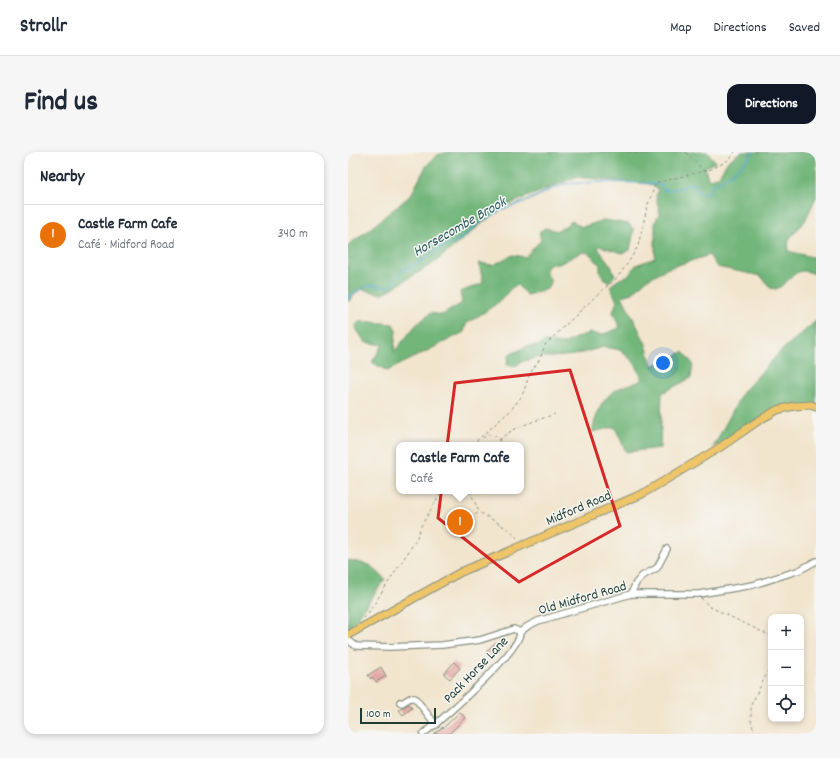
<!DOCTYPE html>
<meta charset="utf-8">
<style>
:root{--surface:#fff;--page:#f6f6f7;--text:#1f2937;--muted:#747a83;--line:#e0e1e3;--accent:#111827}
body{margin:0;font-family:Dekko,sans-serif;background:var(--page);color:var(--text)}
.controls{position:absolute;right:12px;bottom:12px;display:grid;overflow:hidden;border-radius:8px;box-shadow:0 2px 6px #0003}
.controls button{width:36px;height:36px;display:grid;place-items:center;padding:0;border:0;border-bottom:1px solid var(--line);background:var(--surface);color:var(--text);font:20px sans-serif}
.scale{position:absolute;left:12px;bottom:10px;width:76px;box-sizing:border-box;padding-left:4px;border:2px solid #1f3d34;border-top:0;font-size:11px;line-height:14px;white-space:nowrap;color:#1f3d34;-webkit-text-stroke:3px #f6f6f2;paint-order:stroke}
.you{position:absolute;left:315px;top:211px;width:14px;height:14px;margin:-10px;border:3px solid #fff;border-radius:50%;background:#1a73e8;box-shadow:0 0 0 6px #1a73e833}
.badge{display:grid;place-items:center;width:26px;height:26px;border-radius:50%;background:var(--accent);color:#fff;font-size:13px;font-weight:700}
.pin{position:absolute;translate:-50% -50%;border:2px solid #fff;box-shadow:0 1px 4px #0006}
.popup{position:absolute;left:48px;top:290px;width:128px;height:52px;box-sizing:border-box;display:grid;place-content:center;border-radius:8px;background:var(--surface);filter:drop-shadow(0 1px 3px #0005);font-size:13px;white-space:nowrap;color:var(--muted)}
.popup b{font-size:15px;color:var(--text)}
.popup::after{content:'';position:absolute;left:50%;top:100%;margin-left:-8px;border:8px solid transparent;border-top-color:var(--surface)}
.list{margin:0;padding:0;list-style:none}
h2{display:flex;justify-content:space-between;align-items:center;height:52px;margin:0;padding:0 16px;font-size:17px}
h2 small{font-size:13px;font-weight:400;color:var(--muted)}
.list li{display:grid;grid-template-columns:26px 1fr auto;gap:12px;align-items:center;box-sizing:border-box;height:60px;padding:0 16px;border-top:1px solid var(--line)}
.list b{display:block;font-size:15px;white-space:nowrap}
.list p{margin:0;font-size:13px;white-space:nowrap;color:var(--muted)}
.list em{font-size:13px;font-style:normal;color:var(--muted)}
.icon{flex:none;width:22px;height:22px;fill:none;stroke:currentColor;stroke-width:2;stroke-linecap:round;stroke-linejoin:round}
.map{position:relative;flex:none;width:468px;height:582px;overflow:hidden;border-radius:12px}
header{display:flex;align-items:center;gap:24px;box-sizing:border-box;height:56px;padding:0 20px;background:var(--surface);border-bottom:1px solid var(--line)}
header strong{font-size:19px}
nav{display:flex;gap:22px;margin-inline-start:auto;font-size:14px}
.intro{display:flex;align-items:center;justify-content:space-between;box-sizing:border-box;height:96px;padding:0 24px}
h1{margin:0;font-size:28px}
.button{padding:10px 18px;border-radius:12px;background:var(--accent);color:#fff;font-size:14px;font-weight:700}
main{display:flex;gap:24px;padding:0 24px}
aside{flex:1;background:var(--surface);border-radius:12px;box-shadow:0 2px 6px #0003}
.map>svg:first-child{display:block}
.forest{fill:#72b67a;stroke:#487a57}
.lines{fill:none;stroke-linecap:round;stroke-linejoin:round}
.stream{stroke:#4fa7cc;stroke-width:1.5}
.building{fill:#e5a8a6}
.minor-casing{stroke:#889181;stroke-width:8}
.major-casing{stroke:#889181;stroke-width:9}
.path{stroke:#889181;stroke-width:1;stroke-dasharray:3 3;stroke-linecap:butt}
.minor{stroke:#fff;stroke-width:5.5}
.major{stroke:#eec569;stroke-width:7}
.marked{fill:none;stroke:#d62828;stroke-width:3;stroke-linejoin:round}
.labels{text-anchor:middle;stroke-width:3;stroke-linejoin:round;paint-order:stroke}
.street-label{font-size:14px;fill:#1f3d34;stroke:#f6f6f2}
.water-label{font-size:15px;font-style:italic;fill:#2d5d62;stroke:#f6f6f2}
</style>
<header>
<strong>Strollr</strong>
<nav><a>Map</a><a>Directions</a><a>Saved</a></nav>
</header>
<div class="intro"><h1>Find us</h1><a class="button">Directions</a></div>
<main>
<aside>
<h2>Nearby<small></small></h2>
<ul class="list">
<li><span class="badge" style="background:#e8710a">1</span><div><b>Castle Farm Cafe</b><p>Café · Midford Road</p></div><em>340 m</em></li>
</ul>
</aside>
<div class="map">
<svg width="468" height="582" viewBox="0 0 468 582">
<rect width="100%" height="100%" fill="#f6f6f2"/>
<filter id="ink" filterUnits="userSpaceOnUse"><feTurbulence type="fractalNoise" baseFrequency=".025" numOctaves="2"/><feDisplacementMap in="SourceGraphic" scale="8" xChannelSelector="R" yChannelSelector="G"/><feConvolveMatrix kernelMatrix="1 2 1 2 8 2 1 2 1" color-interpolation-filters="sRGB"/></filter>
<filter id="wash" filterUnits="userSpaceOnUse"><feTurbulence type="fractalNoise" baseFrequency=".012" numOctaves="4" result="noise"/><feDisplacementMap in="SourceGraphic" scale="16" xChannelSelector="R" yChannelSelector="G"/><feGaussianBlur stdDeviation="0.9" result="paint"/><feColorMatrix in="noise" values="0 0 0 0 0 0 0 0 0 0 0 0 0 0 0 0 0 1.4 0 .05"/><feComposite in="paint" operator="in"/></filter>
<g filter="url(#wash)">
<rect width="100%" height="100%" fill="#f2e5ce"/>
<!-- forest -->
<path class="forest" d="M 101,0 L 359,0 L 368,10 L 357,15 L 360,27 L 370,25 L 380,9 L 393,0 L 468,0 L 468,45 L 457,69 L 441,87 L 440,99 L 468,106 L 468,123 C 446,111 444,130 428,137 L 422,136 L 413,124 L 369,115 L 361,103 L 318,117 L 298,128 L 285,141 L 274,144 L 298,192 L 304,214 L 335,200 L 345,212 L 343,226 L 314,241 L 312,296 L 278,300 L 267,275 L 244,280 C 248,263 253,247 268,238 C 276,233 286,232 295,228 L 288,213 L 273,198 L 256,195 L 226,203 L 204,205 L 190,205 L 173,210 L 167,214 L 159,213 L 161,203 L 180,194 L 191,194 L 196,190 L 216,192 L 227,186 L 241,181 L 253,183 L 272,176 L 265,160 L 269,149 L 262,134 L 270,128 L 281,123 L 288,113 L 307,106 L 307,70 L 312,61 L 308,45 L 310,37 L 301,32 L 228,25 L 154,55 L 86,111 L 35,142 L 12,137 L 0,150 L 0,93 L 18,80 L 63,43 L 78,14 L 89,3 Z
M 257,68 L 281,72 L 286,78 L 282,98 L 274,101 L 252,94 L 250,96 L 263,114 L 267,123 L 260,131 L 252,120 L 252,113 L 241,101 L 234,100 L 211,112 L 203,112 L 197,117 L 203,130 L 199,137 L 179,143 L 169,133 C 159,137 160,142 153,148 C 142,157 130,164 118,172 L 116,180 L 67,205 L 39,219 L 24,210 L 35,193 L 17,190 L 7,175 L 12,169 L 45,172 L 48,179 L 46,200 L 68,173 L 83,161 L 94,163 L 114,151 L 112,140 L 135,131 L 131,111 L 145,113 L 165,103 L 177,105 L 193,88 L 191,80 L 197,76 L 210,79 L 224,69 L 234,75 Z
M 468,169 L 468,255 L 438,258 L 365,296 L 394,241 L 434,198 Z
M 0,408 L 22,413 L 37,427 L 4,474 L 0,478 Z"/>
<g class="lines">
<!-- stream -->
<path class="stream" d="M 0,148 L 1,144 L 21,133 L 39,135 L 43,133 L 50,125 L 53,119 L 68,112 L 91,97 L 105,91 L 118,83 L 130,72 L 155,57 L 179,49 L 201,38 L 217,32 L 250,30 L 299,31 L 314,33 L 316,39 L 332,36 L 344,31 L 350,40 L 355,42 L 361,41 L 364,33 C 381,26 394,13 406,0"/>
</g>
<g id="blocks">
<!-- building -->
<path class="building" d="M 114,367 L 117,374 L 114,375 L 117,381 L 109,385 L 103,372 Z
M 147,491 L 153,496 L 144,505 L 138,500 Z
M 106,510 L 112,516 L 102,527 L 96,522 Z
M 33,515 L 38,524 L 28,530 L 25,525 L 23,527 L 20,523 Z
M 61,552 L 64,556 L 55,563 L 51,558 Z
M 112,560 L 117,566 L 101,582 L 86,582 L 95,575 L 95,576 Z"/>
</g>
</g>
<g filter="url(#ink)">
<use href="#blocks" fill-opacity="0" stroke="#889181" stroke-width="1"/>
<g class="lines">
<defs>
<path id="minor" d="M 283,442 L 288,431 L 294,424 L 309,416 L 319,397
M 172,480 L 180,474 L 190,469 L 283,442 L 351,442 L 405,433 L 452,418 L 468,409
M 0,488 L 8,494 L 41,495 L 94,493 L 132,488 L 166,477 L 172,480
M 52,550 L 54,551 L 62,546 L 67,546 L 88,573
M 75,582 C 92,569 174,498 172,480"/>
<path id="major" d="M 0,483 L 113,420 L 294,342 L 371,296 L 410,269 L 429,258 L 446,254 L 463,253 L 468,255"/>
</defs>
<!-- minor casing -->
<use href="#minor" class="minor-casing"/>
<!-- major casing -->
<use href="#major" class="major-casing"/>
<!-- path -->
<path class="path" d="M 280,0 L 294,2 L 310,0
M 338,0 L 355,18
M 135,286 L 140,282 L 147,284 L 151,288 L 152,293
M 151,288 C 166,274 188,269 207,262
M 124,293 L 161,260 L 174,244 L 182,221 L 192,207 L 197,193 L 252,140 L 267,128 L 280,111 L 290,94 L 300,52 L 308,31 L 364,17 L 379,9 L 387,0
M 122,339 L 131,360
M 117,369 L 130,361 L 135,362 C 147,370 164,377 171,389
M 353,446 L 362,455 L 423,484
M 16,466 L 21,460 L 68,388 L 73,374 L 94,339
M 0,580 L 1,582
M 407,582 L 403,569 L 403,553 L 423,513"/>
<!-- minor -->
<use href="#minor" class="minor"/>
<!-- major -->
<use href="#major" class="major"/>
</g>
</g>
<!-- marked area -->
<path class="marked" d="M 222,218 L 272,374 L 171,430 L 90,366 L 107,231 Z"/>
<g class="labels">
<!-- street labels -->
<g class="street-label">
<text transform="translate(230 355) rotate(-23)" y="5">Midford Road</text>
<text transform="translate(234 445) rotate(-16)" y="5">Old Midford Road</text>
<text transform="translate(127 517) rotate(-46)" y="5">Pack Horse Lane</text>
</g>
<!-- water labels -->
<g class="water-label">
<text transform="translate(111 74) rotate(-30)" y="5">Horsecombe Brook</text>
</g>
</g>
</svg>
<div class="controls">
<button>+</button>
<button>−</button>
<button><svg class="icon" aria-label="locate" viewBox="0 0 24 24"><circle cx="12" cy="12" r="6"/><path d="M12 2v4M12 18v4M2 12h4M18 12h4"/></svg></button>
</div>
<div class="scale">100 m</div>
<div class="you"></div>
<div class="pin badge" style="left:112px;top:370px;background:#e8710a">1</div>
<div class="popup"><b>Castle Farm Cafe</b>Café</div>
</div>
</main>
